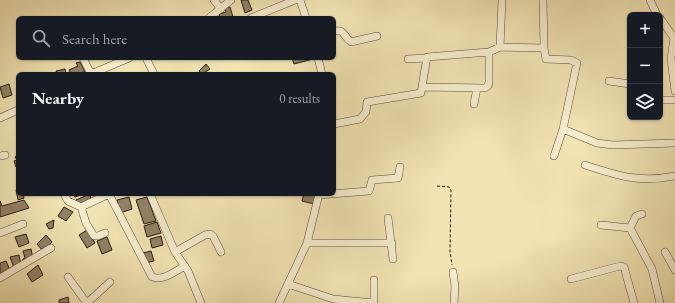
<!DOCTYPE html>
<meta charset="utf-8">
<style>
:root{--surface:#171b24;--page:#242831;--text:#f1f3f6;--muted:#9ea1a6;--line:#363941}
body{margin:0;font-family:"EB Garamond",serif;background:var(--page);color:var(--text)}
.controls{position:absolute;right:12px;top:12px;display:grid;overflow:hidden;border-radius:6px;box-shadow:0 1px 3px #0004}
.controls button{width:36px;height:36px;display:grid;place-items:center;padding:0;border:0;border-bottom:1px solid var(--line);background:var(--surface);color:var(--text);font:20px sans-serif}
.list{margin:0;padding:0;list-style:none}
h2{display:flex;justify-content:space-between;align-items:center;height:52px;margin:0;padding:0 16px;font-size:17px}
h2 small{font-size:13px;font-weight:400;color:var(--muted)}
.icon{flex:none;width:22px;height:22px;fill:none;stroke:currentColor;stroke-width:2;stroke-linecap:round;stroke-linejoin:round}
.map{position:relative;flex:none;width:675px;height:303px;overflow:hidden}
.search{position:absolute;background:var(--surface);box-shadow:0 1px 3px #0004;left:16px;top:16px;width:320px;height:44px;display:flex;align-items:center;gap:10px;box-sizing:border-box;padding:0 14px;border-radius:6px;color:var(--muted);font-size:15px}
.panel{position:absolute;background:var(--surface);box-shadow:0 1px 3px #0004;left:16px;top:72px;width:320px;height:124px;border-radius:6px}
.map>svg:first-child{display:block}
.building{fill:#918266;stroke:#2a1913}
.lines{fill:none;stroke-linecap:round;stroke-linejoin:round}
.minor-casing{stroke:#5c4c3b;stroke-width:8}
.path{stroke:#2a1913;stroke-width:1;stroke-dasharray:3 2;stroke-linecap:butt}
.minor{stroke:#f6edce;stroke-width:7}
</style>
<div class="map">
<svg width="675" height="303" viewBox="0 0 675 303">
<rect width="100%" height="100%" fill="#f1e3b3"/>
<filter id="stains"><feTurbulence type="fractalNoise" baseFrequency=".005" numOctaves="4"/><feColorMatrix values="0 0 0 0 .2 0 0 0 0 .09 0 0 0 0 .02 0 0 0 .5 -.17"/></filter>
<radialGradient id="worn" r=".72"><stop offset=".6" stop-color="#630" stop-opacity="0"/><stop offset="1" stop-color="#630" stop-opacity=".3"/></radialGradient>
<!-- building -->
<path class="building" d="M 241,0 L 248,0 L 252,10 L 245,13 Z
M 230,7 L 233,17 L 220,18 L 219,14 L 226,12 L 225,8 Z
M 292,58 L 313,58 L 313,59 L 294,64 Z
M 80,62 L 85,72 L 71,74 L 69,70 L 78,66 L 76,63 Z
M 206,64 L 210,69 L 202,74 L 199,71 Z
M 65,69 L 66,74 L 57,74 L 56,71 Z
M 9,84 L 12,95 L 3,98 L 0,87 Z
M 18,155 L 18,166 L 16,167 L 14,161 L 17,160 L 15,157 Z
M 18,189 L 18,194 L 23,194 L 24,198 L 18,200 L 16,190 Z
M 73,194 L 83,194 L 75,197 Z
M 90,194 L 91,200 L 79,204 L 76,200 Z
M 304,194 L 316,194 L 314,204 L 302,201 Z
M 129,197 L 132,209 L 120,213 L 117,200 Z
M 147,197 L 156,221 L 144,224 L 136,200 Z
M 24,200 L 29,208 L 0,217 L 0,201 L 2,206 Z
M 64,207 L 73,212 L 66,221 L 58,216 Z
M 54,220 L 53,228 L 49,229 L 46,224 Z
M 157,222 L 161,233 L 147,237 L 144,226 Z
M 87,230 L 95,243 L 87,248 L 79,235 Z
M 26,234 L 29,243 L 19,247 L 15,237 Z
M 46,235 L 52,242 L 43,251 L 37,244 Z
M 161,236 L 163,245 L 152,248 L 150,239 Z
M 107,237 L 112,250 L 102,254 L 97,241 Z
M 31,249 L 33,259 L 23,261 L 23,259 L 25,258 L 23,251 Z
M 151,251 L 154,261 L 146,263 L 143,253 Z
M 19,255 L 21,266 L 14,268 L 10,257 Z
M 6,261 L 10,270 L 0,274 L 0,263 Z
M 38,265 L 43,275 L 32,282 L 27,274 Z
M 68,297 L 69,303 L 59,303 L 59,300 Z"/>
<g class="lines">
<defs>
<path id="minor" d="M 214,0 L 221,9
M 300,0 L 306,18
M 543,0 L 544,48
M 650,0 L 657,15
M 209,18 L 231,0
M 251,18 L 295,0
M 660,18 L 674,38 L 671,58 L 675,91
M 334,31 C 345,29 343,36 351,42 L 377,36
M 500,47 L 502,0
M 489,52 L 500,47 L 544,48 L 546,59 L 571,60 L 577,63 L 563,129 L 554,156
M 83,58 L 91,74 L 129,58
M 146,58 L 154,74
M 318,58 L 322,74
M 408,59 L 426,58
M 609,81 L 630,84
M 660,100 L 675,100
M 474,104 L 477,88
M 0,118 L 18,110
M 334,124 L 360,119 L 366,112 L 367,102 L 421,93 L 427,57 L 489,52 L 489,82 L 488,86 L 485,88 L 424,87
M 563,129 L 597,143 L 613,145 L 675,143
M 0,156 L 5,155
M 585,165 C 618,176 640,183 675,176
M 64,194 L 68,201 L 81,207 L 109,194
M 109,194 L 152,277 C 164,281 175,271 185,266
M 150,194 L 175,252 L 188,271 L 201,303
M 318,195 L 369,191 L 372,180 L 398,178 L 400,167
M 81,207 L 86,223 L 94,236 L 98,236 L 105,233
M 388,218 L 393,259
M 601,225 L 630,228 L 652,269 L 660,303
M 630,228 L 636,216 L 642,214
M 0,233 L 23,224
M 307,243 L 392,243
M 175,252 L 205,235 L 210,234 L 213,236 L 221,252
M 665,252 L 675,270
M 453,272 L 455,286 L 454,303
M 68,277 L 86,302
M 0,278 L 51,248
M 571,279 L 620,266 L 624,267 L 634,303
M 288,284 L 333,299 L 373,303
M 87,303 L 110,282
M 279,303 L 307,243 L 319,194
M 374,303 L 374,280"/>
</defs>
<!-- minor casing -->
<use href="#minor" class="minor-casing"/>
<!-- path -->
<path class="path" d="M 437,186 L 449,187 L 451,190 L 450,251 L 452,265"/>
<!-- minor -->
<use href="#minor" class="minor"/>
</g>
<rect width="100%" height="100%" filter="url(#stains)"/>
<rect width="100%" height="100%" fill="url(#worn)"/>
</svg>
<div class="controls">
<button>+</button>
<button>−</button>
<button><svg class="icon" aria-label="layers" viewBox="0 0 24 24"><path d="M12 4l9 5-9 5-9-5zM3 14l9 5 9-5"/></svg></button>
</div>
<div class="search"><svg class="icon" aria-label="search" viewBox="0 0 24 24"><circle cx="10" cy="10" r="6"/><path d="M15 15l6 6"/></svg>Search here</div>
<section class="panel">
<h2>Nearby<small>0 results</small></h2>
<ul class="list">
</ul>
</section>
</div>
